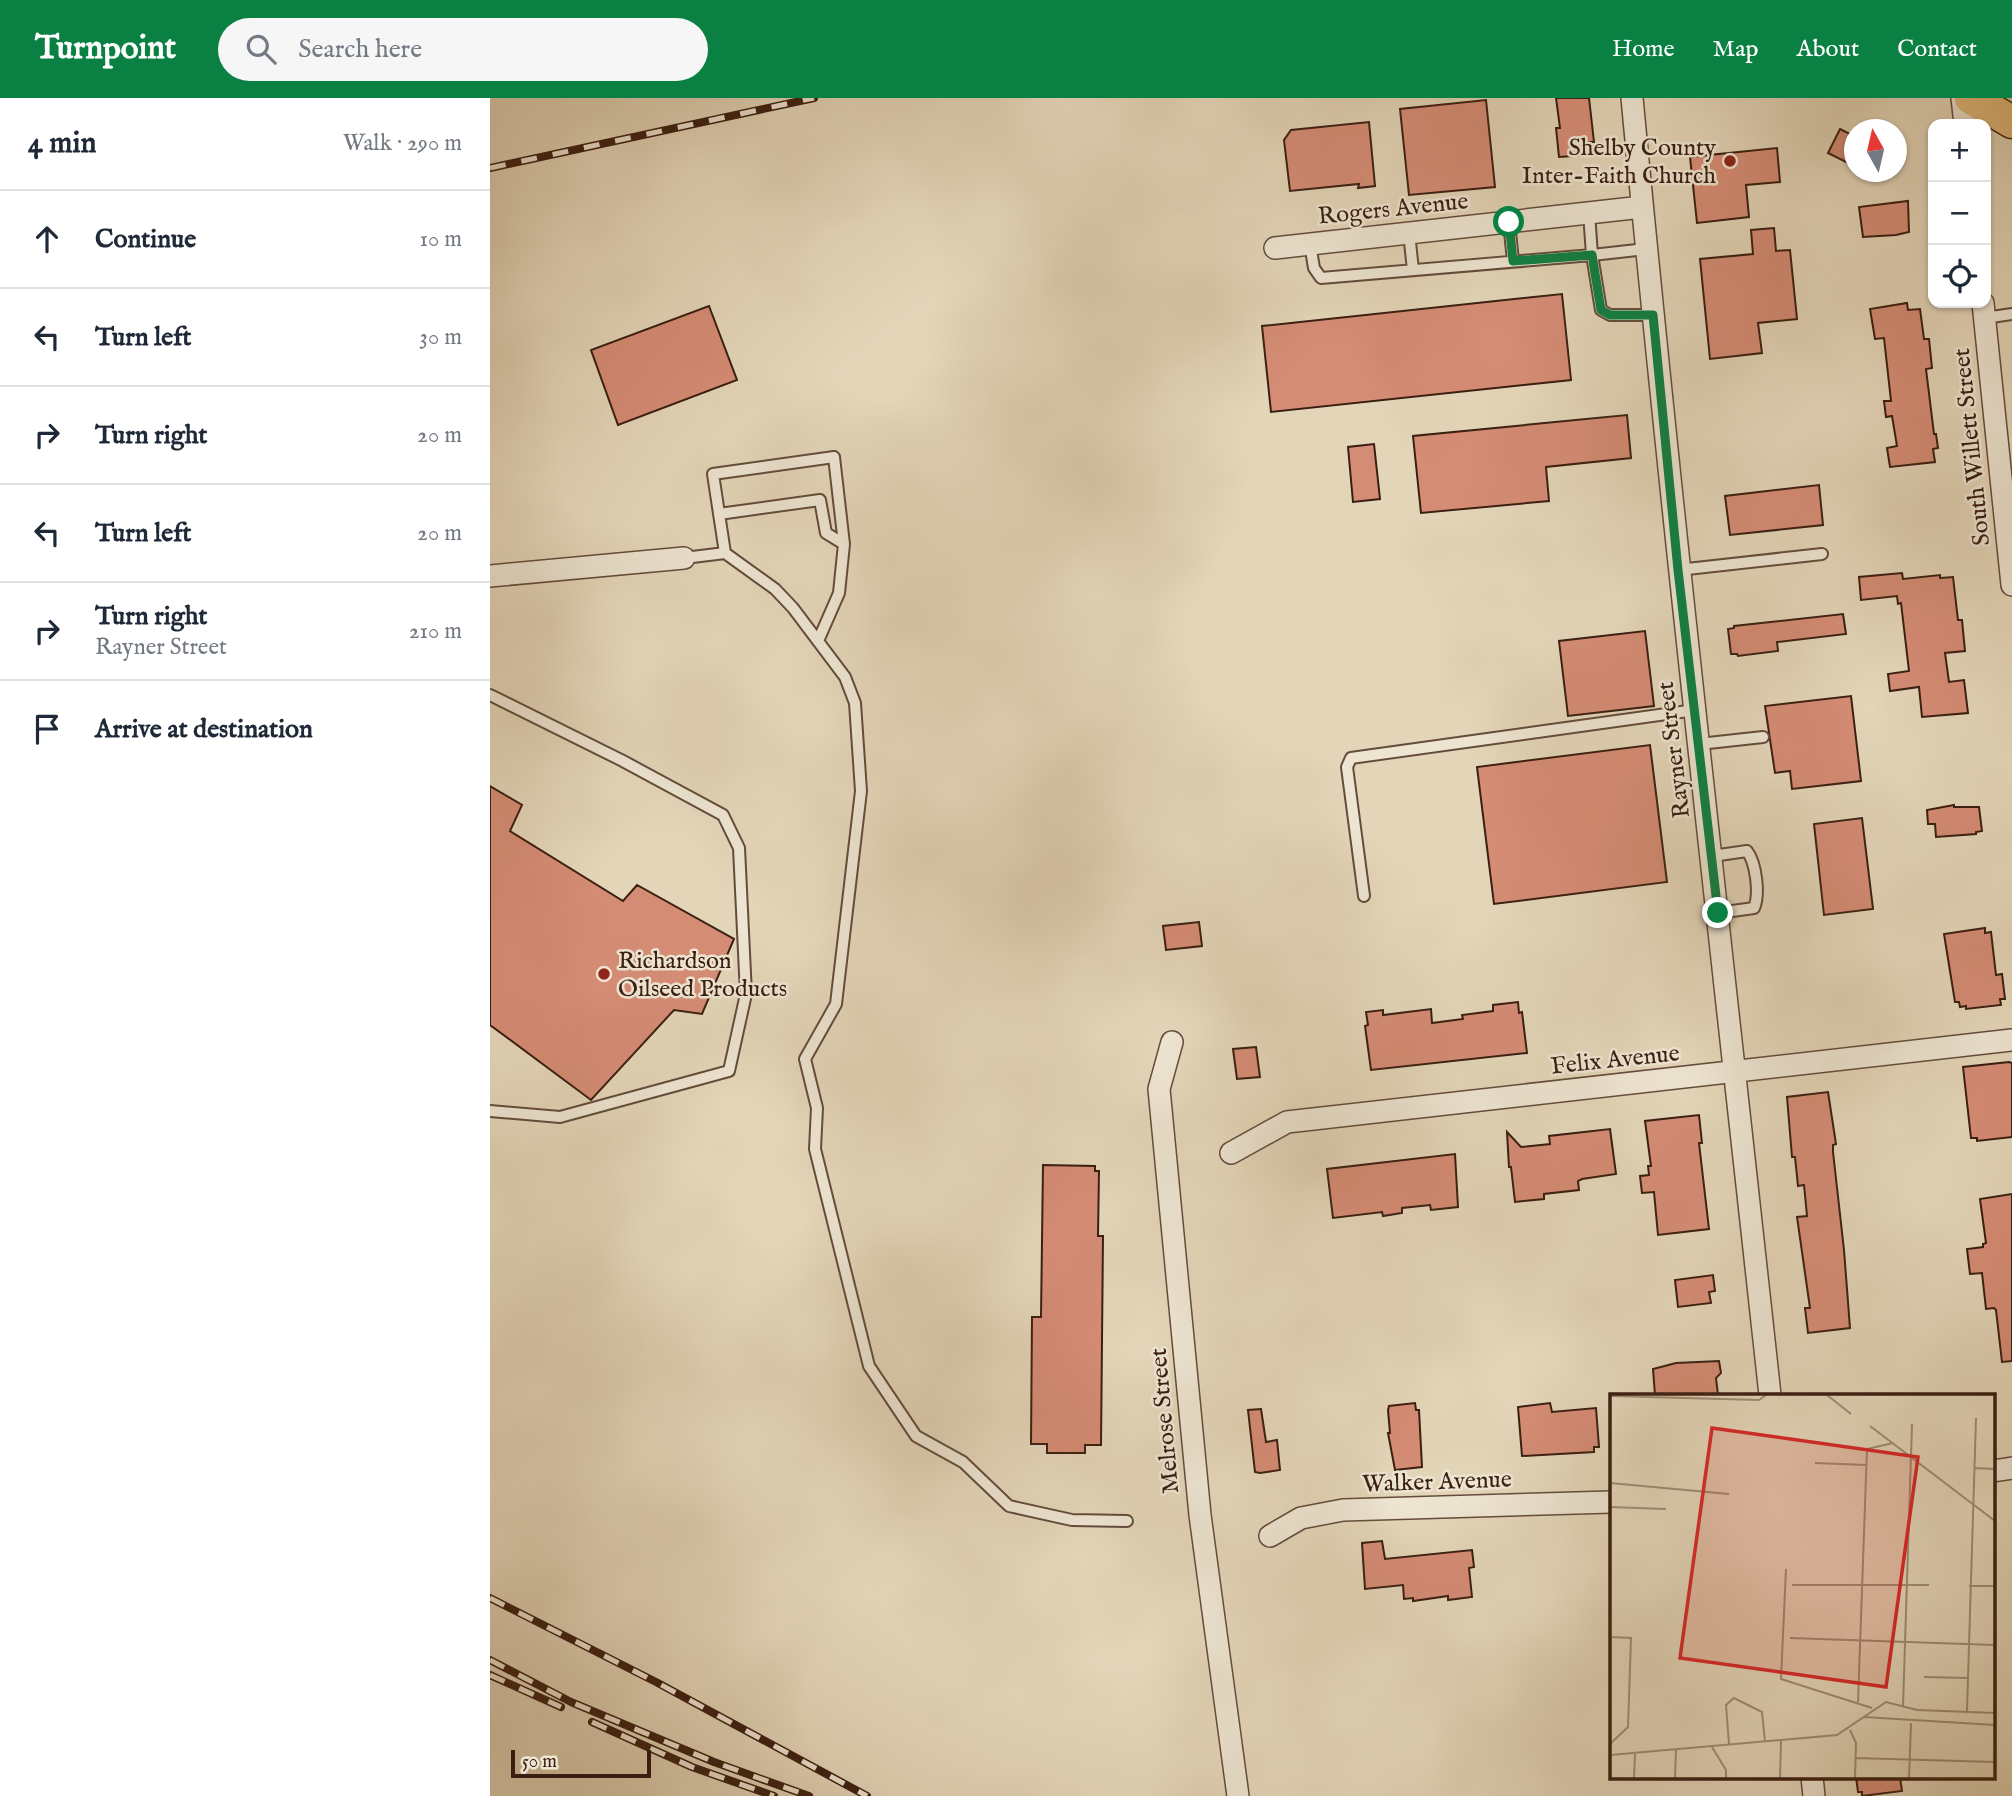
<!DOCTYPE html>
<meta charset="utf-8">
<style>
:root{--surface:#fff;--page:#f6f6f7;--text:#1f2937;--muted:#747a83;--line:#e0e1e3;--accent:#0b8043}
body{margin:0;font-family:"IM FELL English",serif;background:var(--page);color:var(--text)}
.controls{position:absolute;right:21px;top:21px;display:grid;overflow:hidden;border-radius:14px;box-shadow:0 2px 5px #0004}
.controls button{width:63px;height:63px;display:grid;place-items:center;padding:0;border:0;border-bottom:2px solid var(--line);background:var(--surface);color:var(--text);font:35px sans-serif}
.compass{position:absolute;left:1354px;top:21px;width:63px;height:63px;border-radius:50%;background:var(--surface);box-shadow:0 2px 5px #0004;rotate:352deg}
.scale{position:absolute;left:21px;bottom:18px;width:140px;box-sizing:border-box;padding-left:7px;border:4px solid #3a1e11;border-top:0;font-size:19px;line-height:24px;white-space:nowrap;color:#3a1e11;-webkit-text-stroke:5px #ede4d1;paint-order:stroke}
.stop{position:absolute;width:21px;height:21px;margin:-16px;border:5px solid #0b8043;border-radius:50%;background:#fff}
.stop.end{background:#0b8043;border-color:#fff;box-shadow:0 2px 7px #0008}
.list{margin:0;padding:0;list-style:none}
h2{display:flex;justify-content:space-between;align-items:center;height:91px;margin:0;padding:0 28px;font-size:30px}
h2 small{font-size:23px;font-weight:400;color:var(--muted)}
.list li{display:grid;grid-template-columns:46px 1fr auto;gap:21px;align-items:center;box-sizing:border-box;height:98px;padding:0 28px;border-top:2px solid var(--line)}
.list b{display:block;font-size:26px;white-space:nowrap}
.list p{margin:0;font-size:23px;white-space:nowrap;color:var(--muted)}
.list em{font-size:23px;font-style:normal;color:var(--muted)}
.icon{flex:none;width:38px;height:38px;fill:none;stroke:currentColor;stroke-width:2;stroke-linecap:round;stroke-linejoin:round}
.map{position:relative;flex:none;width:1522px;height:1698px;overflow:hidden}
header{display:flex;align-items:center;gap:42px;box-sizing:border-box;height:98px;padding:0 35px;background:var(--accent);color:#fff}
header strong{font-size:33px}
nav{display:flex;gap:38px;margin-inline-start:auto;font-size:24px}
.search{width:490px;height:63px;background:var(--page);display:flex;align-items:center;gap:18px;box-sizing:border-box;padding:0 24px;border-radius:38px;color:var(--muted);font-size:26px}
main{display:flex}
aside{flex:1;background:var(--surface)}
.map>svg:first-child{display:block}
.building{fill:#d58c75;stroke:#3a1e11;stroke-width:2}
.lines{fill:none;stroke-linecap:round;stroke-linejoin:round}
.service-casing{stroke:#644c3b;stroke-width:14}
.minor-casing{stroke:#644c3b;stroke-width:24}
.primary-casing{stroke:#3a1e11;stroke-width:35}
.service{stroke:#ede4d1;stroke-width:10}
.minor{stroke:#ede4d1;stroke-width:21}
.primary{stroke:#e2ba7c;stroke-width:32}
.rail-casing{stroke:#3a1e11;stroke-width:8}
.rail{stroke:#ede4d1;stroke-width:5;stroke-dasharray:16;stroke-linecap:butt}
.route{stroke:#0b8043;stroke-width:9}
.poi-dot{fill:#8f2418;stroke:#ede4d1;stroke-width:2.5}
.labels{text-anchor:middle;stroke-width:5;stroke-linejoin:round;paint-order:stroke}
.poi-label{font-size:24px;fill:#3a1e11;stroke:#ede4d1;text-anchor:end}
.street-label{font-size:24px;fill:#3a1e11;stroke:#ede4d1}
.inset-road{fill:none;stroke:#9f8c75;stroke-width:2}
.view{fill:#d62828;fill-opacity:0.15;stroke:#d62828;stroke-width:3.5}
.inset-edge{fill:none;stroke:#3a1e11;stroke-width:3.5}
</style>
<header>
<strong>Turnpoint</strong>
<div class="search"><svg class="icon" aria-label="search" viewBox="0 0 24 24"><circle cx="10" cy="10" r="6"/><path d="M15 15l6 6"/></svg>Search here</div>
<nav><a>Home</a><a>Map</a><a>About</a><a>Contact</a></nav>
</header>
<main>
<aside>
<h2>4 min<small>Walk · 290 m</small></h2>
<ul class="list">
<li><svg class="icon" aria-label="ahead" viewBox="0 0 24 24"><path d="M12 20V5M6 11l6-6 6 6"/></svg><div><b>Continue</b></div><em>10 m</em></li>
<li><svg class="icon" aria-label="left" viewBox="0 0 24 24"><path d="M17 20v-9H6M10 6l-5 5 5 5"/></svg><div><b>Turn left</b></div><em>30 m</em></li>
<li><svg class="icon" aria-label="right" viewBox="0 0 24 24"><path d="M7 20v-9h11M14 6l5 5-5 5"/></svg><div><b>Turn right</b></div><em>20 m</em></li>
<li><svg class="icon" aria-label="left" viewBox="0 0 24 24"><path d="M17 20v-9H6M10 6l-5 5 5 5"/></svg><div><b>Turn left</b></div><em>20 m</em></li>
<li><svg class="icon" aria-label="right" viewBox="0 0 24 24"><path d="M7 20v-9h11M14 6l5 5-5 5"/></svg><div><b>Turn right</b><p>Rayner Street</p></div><em>210 m</em></li>
<li><svg class="icon" aria-label="arrive" viewBox="0 0 24 24"><path d="M6 21V4h12l-3 4 3 4H6"/></svg><div><b>Arrive at destination</b></div></li>
</ul>
</aside>
<div class="map">
<svg width="1522" height="1698" viewBox="0 0 1522 1698">
<rect width="100%" height="100%" fill="#e3d5b8"/>
<filter id="stains"><feTurbulence type="fractalNoise" baseFrequency=".00286" numOctaves="4"/><feColorMatrix values="0 0 0 0 .2 0 0 0 0 .09 0 0 0 0 .02 0 0 0 .5 -.17"/></filter>
<radialGradient id="worn" r=".72"><stop offset=".6" stop-color="#630" stop-opacity="0"/><stop offset="1" stop-color="#630" stop-opacity=".3"/></radialGradient>
<!-- building -->
<path class="building" d="M 1066,0 L 1099,0 L 1104,44 L 1096,44 L 1098,57 L 1069,59 L 1066,30 L 1070,30 Z
M 996,2 L 1005,89 L 919,97 L 910,11 Z
M 879,24 L 885,88 L 868,90 L 869,86 L 800,93 L 794,42 L 801,32 Z
M 1350,31 L 1364,38 L 1364,68 L 1338,55 Z
M 1287,50 L 1290,84 L 1256,87 L 1259,119 L 1207,125 L 1200,59 Z
M 1418,103 L 1419,134 L 1406,137 L 1373,139 L 1369,109 Z
M 1284,130 L 1286,153 L 1300,152 L 1307,221 L 1268,225 L 1272,255 L 1220,261 L 1210,161 L 1263,156 L 1261,132 Z
M 1072,196 L 1081,282 L 781,314 L 772,228 Z
M 1417,205 L 1418,212 L 1430,211 L 1434,241 L 1439,241 L 1442,270 L 1436,271 L 1444,336 L 1446,336 L 1448,350 L 1443,351 L 1445,364 L 1400,369 L 1397,350 L 1407,348 L 1402,318 L 1396,319 L 1394,303 L 1401,303 L 1394,240 L 1385,241 L 1380,211 Z
M 219,208 L 247,282 L 128,327 L 101,252 Z
M 1137,317 L 1141,360 L 1056,369 L 1059,403 L 931,415 L 923,338 Z
M 884,346 L 890,401 L 863,404 L 858,349 Z
M 1329,387 L 1333,427 L 1240,437 L 1235,398 Z
M 1412,475 L 1413,481 L 1450,477 L 1450,480 L 1463,479 L 1468,522 L 1472,522 L 1475,553 L 1455,555 L 1459,584 L 1474,582 L 1478,615 L 1432,619 L 1429,589 L 1400,593 L 1398,576 L 1419,573 L 1411,505 L 1408,506 L 1407,498 L 1371,502 L 1369,479 Z
M 1353,516 L 1356,536 L 1287,544 L 1288,553 L 1248,558 L 1247,556 L 1241,556 L 1238,531 L 1244,530 L 1244,528 Z
M 1155,533 L 1164,608 L 1078,618 L 1069,543 Z
M 1361,598 L 1371,683 L 1302,691 L 1300,673 L 1285,675 L 1275,608 Z
M 1160,647 L 1177,784 L 1004,806 L 987,669 Z
M 0,688 L 32,707 L 20,733 L 133,803 L 147,787 L 244,841 L 212,916 L 184,912 L 101,1002 L 0,927 Z
M 1464,707 L 1464,709 L 1489,709 L 1492,733 L 1486,734 L 1486,736 L 1446,739 L 1445,726 L 1438,726 L 1437,712 Z
M 1372,720 L 1383,811 L 1334,817 L 1324,726 Z
M 709,824 L 712,848 L 676,852 L 673,828 Z
M 1495,830 L 1495,835 L 1501,834 L 1506,877 L 1512,876 L 1515,901 L 1510,901 L 1511,907 L 1476,911 L 1476,908 L 1470,909 L 1469,904 L 1465,904 L 1454,836 Z
M 1028,904 L 1029,915 L 1032,914 L 1037,955 L 881,972 L 875,928 L 878,927 L 876,914 L 893,912 L 893,917 L 941,911 L 942,925 L 973,921 L 972,917 L 1003,913 L 1003,907 Z
M 766,949 L 770,979 L 747,981 L 743,951 Z
M 1519,964 L 1522,965 L 1522,1039 L 1487,1043 L 1487,1040 L 1481,1040 L 1473,969 Z
M 1338,994 L 1346,1046 L 1343,1047 L 1343,1054 L 1354,1152 L 1360,1230 L 1318,1235 L 1315,1210 L 1320,1210 L 1307,1119 L 1317,1118 L 1314,1087 L 1308,1088 L 1305,1059 L 1302,1059 L 1297,999 Z
M 1209,1017 L 1212,1045 L 1209,1045 L 1219,1131 L 1168,1137 L 1164,1094 L 1152,1095 L 1150,1078 L 1159,1077 L 1158,1068 L 1161,1068 L 1155,1023 Z
M 1120,1031 L 1126,1076 L 1092,1081 L 1088,1083 L 1089,1092 L 1054,1096 L 1054,1101 L 1025,1104 L 1021,1069 L 1019,1069 L 1017,1034 L 1031,1049 L 1060,1046 L 1059,1038 Z
M 965,1056 L 968,1109 L 941,1112 L 940,1107 L 912,1110 L 912,1115 L 893,1118 L 892,1114 L 843,1120 L 837,1071 Z
M 553,1067 L 605,1068 L 605,1073 L 609,1073 L 608,1138 L 613,1138 L 611,1347 L 595,1347 L 595,1355 L 557,1355 L 557,1346 L 541,1346 L 542,1219 L 551,1219 Z
M 1522,1096 L 1522,1263 L 1512,1264 L 1506,1212 L 1504,1210 L 1496,1211 L 1492,1175 L 1480,1176 L 1477,1151 L 1493,1149 L 1493,1146 L 1496,1145 L 1490,1101 Z
M 1223,1177 L 1225,1193 L 1219,1194 L 1221,1205 L 1188,1209 L 1185,1182 Z
M 1229,1263 L 1231,1275 L 1226,1280 L 1228,1297 L 1165,1297 L 1163,1271 L 1186,1265 Z
M 925,1305 L 926,1312 L 929,1312 L 932,1369 L 905,1372 L 898,1335 L 900,1335 L 898,1312 L 899,1308 Z
M 1060,1305 L 1062,1314 L 1106,1310 L 1109,1349 L 1104,1349 L 1104,1354 L 1032,1358 L 1028,1309 Z
M 771,1311 L 776,1344 L 787,1342 L 790,1372 L 770,1375 L 765,1374 L 758,1312 Z
M 892,1443 L 895,1461 L 982,1452 L 984,1469 L 979,1470 L 982,1499 L 958,1502 L 958,1498 L 923,1503 L 923,1500 L 914,1501 L 913,1487 L 875,1491 L 872,1445 Z
M 1366,1679 L 1410,1679 L 1412,1693 L 1372,1698 L 1372,1694 L 1368,1694 Z"/>
<g class="lines">
<defs>
<path id="service" d="M 1019,124 L 1023,163
M 919,135 L 923,172
M 820,146 L 824,170 L 831,180 L 1102,157 L 1099,115
M 1156,151 L 1102,157 L 1111,212 L 1120,217 L 1163,217
M 1495,220 L 1522,216
M 229,416 L 330,402 L 336,435 L 354,446
M 235,455 L 223,376 L 344,359 L 354,446 L 349,495 L 328,543
M 194,460 L 235,455 L 285,491 L 303,510 L 355,579 L 365,605 L 371,693 L 346,906 L 315,961 L 327,1010 L 325,1051 L 379,1268 L 426,1338 L 473,1364 L 519,1408 L 582,1422 L 637,1423
M 1188,472 L 1332,456
M 0,597 L 133,663 L 233,717 L 249,750 L 256,896 L 239,973 L 70,1019 L 0,1013
M 1209,646 L 1273,639
M 1222,758 L 1257,753 C 1266,765 1270,796 1264,810 L 1228,815
M 874,798 L 857,669 L 861,660 L 1205,612"/>
<path id="minor" d="M 1142,0 C 1183,433 1233,865 1280,1297
M 1472,0 L 1475,26
M 785,150 L 1152,109
M 1493,205 L 1522,487
M 0,478 L 194,460
M 682,944 L 669,991 L 710,1417 L 748,1698
M 741,1055 L 797,1024 L 1522,942
M 1503,1373 L 1522,1370
M 780,1438 L 811,1420 L 853,1412 L 1121,1404
M 1322,1679 L 1324,1698"/>
<path id="primary" d="M 1481,0 L 1522,24"/>
</defs>
<!-- service casing -->
<use href="#service" class="service-casing"/>
<!-- minor casing -->
<use href="#minor" class="minor-casing"/>
<!-- primary casing -->
<use href="#primary" class="primary-casing"/>
<!-- service -->
<use href="#service" class="service"/>
<!-- minor -->
<use href="#minor" class="minor"/>
<!-- primary -->
<use href="#primary" class="primary"/>
<defs>
<path id="rail" d="M 0,70 L 324,0
M 0,1500 L 166,1584 L 377,1698
M 0,1562 L 81,1604 L 224,1664 L 319,1698
M 0,1577 L 71,1609
M 102,1624 L 202,1669 L 284,1698"/>
</defs>
<!-- rail casing -->
<use href="#rail" class="rail-casing"/>
<!-- rail -->
<use href="#rail" class="rail"/>
</g>
<g class="lines">
<!-- route -->
<path class="route" d="M 1019,124 L 1023,163 L 1102,157 L 1111,212 L 1120,217 L 1163,217 L 1188,472 L 1228,815"/>
</g>
<!-- markers -->
<g class="poi-dot">
<circle cx="1240" cy="63" r="7"/>
<circle cx="114" cy="876" r="7"/>
</g>
<g class="labels">
<!-- poi labels -->
<g class="poi-label">
<text x="1226" y="57">Shelby County<tspan x="1226" dy="28">Inter-Faith Church</tspan></text>
<text x="128" y="870" text-anchor="start">Richardson<tspan x="128" dy="28">Oilseed Products</tspan></text>
</g>
<!-- street labels -->
<g class="street-label">
<text transform="translate(903 110) rotate(-6)" y="8">Rogers Avenue</text>
<text transform="translate(1481 349) rotate(-96)" y="8">South Willett Street</text>
<text transform="translate(1183 652) rotate(-97)" y="8">Rayner Street</text>
<text transform="translate(1125 961) rotate(-6)" y="8">Felix Avenue</text>
<text transform="translate(674 1323) rotate(-95)" y="8">Melrose Street</text>
<text transform="translate(947 1383) rotate(-2)" y="8">Walker Avenue</text>
</g>
</g>
<!-- overview -->
<g transform="translate(1120 1296)">
<rect width="385" height="385" fill="#e3d5b8"/>
<path class="inset-road" d="M 217,1 L 241,20M 0,2 L 149,6 L 156,1M 260,32 L 385,127M 205,69 L 256,71M 364,74 L 385,75M 0,89 L 119,100M 0,113 L 56,115M 176,175 L 171,285 L 262,314M 182,191 L 319,191M 359,192 L 385,192M 0,243 L 21,244 L 18,333 L 0,350M 180,244 L 385,251M 314,283 L 358,284M 248,308 L 257,55 L 283,49M 293,312 L 302,30M 357,317 L 366,24M 254,323 L 385,331M 240,336 L 246,349 L 245,384M 119,350 L 116,311 L 124,304 L 152,318 L 155,348M 102,353 L 116,376 L 116,384M 0,361 L 227,341 L 276,308 L 307,316 L 385,319M 245,364 L 385,368M 24,384 L 25,360M 65,384 L 66,356M 170,384 L 171,347M 299,384 L 301,329"/>
<path class="view" d="M 102,34 L 308,63 L 276,293 L 70,264 Z"/>
<rect width="385" height="385" class="inset-edge"/>
</g>
<rect width="100%" height="100%" filter="url(#stains)"/>
<rect width="100%" height="100%" fill="url(#worn)"/>
</svg>
<div class="controls">
<button>+</button>
<button>−</button>
<button><svg class="icon" aria-label="locate" viewBox="0 0 24 24"><circle cx="12" cy="12" r="6"/><path d="M12 2v4M12 18v4M2 12h4M18 12h4"/></svg></button>
</div>
<svg class="compass" viewBox="-18 -18 36 36"><path d="M0-13l5 13h-10z" fill="#e53935"/><path d="M0 13l5-13h-10z" fill="#747a83"/></svg>
<div class="scale">50 m</div>
<div class="stop" style="left:1019px;top:124px"></div>
<div class="stop end" style="left:1228px;top:815px"></div>
</div>
</main>
